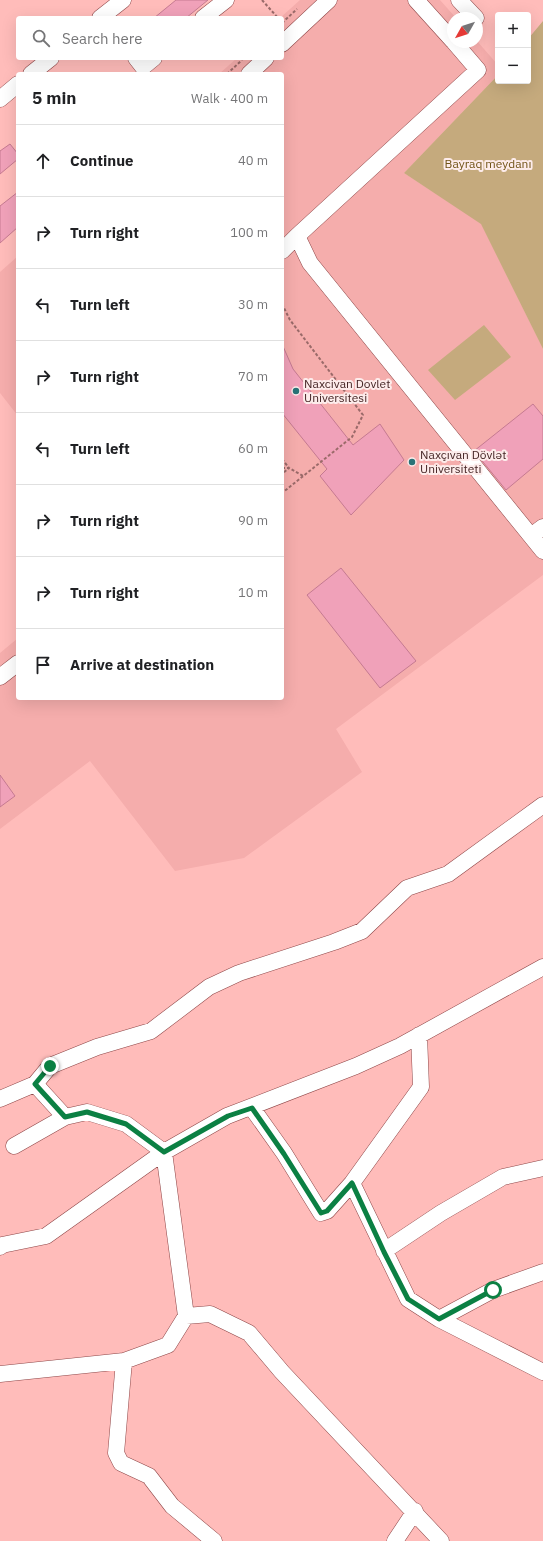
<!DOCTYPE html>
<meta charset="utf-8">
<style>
:root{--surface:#fff;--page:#f6f6f6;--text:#202124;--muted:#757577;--line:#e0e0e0}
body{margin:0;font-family:"IBM Plex Sans",sans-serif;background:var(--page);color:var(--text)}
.controls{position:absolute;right:12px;top:12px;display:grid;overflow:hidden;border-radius:4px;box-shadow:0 4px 16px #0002}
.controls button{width:36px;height:36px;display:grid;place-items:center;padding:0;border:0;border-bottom:1px solid var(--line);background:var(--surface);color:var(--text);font:20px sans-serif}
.compass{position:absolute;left:447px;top:12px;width:36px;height:36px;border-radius:50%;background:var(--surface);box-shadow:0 4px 16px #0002;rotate:231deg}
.stop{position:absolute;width:12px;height:12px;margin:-9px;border:3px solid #0b8043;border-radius:50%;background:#fff}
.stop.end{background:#0b8043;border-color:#fff;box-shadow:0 1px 4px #0008}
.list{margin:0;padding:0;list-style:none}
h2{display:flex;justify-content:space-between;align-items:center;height:52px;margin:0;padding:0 16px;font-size:17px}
h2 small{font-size:13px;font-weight:400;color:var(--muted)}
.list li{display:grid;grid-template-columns:26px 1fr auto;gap:12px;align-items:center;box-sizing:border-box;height:72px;padding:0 16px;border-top:1px solid var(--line)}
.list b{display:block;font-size:15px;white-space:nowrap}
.list em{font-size:13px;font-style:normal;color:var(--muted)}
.icon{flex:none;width:22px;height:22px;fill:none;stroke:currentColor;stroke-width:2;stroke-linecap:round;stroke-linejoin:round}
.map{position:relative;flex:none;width:543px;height:1541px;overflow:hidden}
.search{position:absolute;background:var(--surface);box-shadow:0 4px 16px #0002;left:16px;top:16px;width:268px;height:44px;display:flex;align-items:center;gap:10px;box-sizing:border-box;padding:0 14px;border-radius:4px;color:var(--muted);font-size:15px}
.panel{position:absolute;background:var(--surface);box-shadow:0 4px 16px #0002;left:16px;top:72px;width:268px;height:628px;border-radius:4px}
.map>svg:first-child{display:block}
.built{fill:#f5adac}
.green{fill:#c5aa7d}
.building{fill:#f0a1b9;stroke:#c57a91}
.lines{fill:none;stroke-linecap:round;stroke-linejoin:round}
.minor-casing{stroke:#8e4647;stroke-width:17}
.path{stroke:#9a6a69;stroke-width:2;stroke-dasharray:3 2;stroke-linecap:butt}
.minor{stroke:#fff;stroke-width:16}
.route{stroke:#0b8043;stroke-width:5}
.poi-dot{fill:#297377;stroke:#fdeceb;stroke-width:1.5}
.labels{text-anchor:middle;stroke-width:4;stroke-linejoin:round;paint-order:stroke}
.park-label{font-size:12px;fill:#705215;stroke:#fdeceb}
.poi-label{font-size:12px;fill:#452525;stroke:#fdeceb;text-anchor:start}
</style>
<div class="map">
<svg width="543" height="1541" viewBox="0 0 543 1541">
<rect width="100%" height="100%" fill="#ffbcba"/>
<!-- built -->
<path class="built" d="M 300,0 L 440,0 L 456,18 L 453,18 L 453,42 L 477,41 L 498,65 L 498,75 L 404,173 L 481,223 L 543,349 L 543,575 L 336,729 L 362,772 L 244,858 L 175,871 L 90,761 L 0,829 L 0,653 L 18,638 L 18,698 L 282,698 L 282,74 L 219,74 L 237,58 L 282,58 L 282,18 L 280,18 Z
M 18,256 L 18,416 L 0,393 L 0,272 Z"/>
<!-- green -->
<path class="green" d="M 543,21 L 543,349 L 481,224 L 404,173 L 498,75 L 498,81 L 528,81 L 528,39 Z
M 484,325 L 511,357 L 455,400 L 428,370 Z"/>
<!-- building -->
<path class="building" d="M 176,0 L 208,0 L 186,18 L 154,18 Z
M 10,144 L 18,154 L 18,159 L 0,174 L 0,151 Z
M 18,192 L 18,227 L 0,243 L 0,206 Z
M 282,344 L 293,369 L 353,445 L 380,424 L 404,460 L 351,515 L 320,476 L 327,469 L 282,413 Z
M 533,404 L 543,416 L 543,459 L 506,490 L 474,451 Z
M 341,568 L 416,661 L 380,688 L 307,595 Z
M 0,775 L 15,796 L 0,807 Z"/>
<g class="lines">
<defs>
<path id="minor" d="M 416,0 L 453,41
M 459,0 L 476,18
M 100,18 L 123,0
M 203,18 L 226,0
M 454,42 L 478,70 L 297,236 L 310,263 L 543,551
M 282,44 L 329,0
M 136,58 L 143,67 L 154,58
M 31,74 L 51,58
M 249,74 L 266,58
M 0,99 L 18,84
M 282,251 L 297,236
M 531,536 L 543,527
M 0,677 L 18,663
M 35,1084 L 65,1117
M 0,1099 L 35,1084 L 50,1066 L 97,1047 L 151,1031 L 209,987 L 239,973 L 334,942 L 362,931 L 407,888 L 448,874 L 543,805
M 252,1108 L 284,1153 L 321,1213 L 327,1211 L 352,1183 L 421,1087 L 419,1035
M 14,1146 L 65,1117 L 87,1112 L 126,1124 L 164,1152 L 186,1316
M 352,1183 L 408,1299 L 439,1319 L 543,1372
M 0,1247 L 2,1245 L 46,1236 L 164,1152 L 227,1116 L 356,1066 L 400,1046 L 543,967
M 384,1251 L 441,1213 L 503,1177 L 543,1168
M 439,1319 L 493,1290 L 543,1272
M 124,1361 L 116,1453 L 121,1463 L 149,1476 L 172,1506 L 214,1541
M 0,1374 L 124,1361 L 168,1345 L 186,1316 L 210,1314 L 249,1333 L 282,1372 L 441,1541
M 395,1541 L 415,1511"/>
</defs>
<!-- minor casing -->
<use href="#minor" class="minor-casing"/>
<!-- path -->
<path class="path" d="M 262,0 L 278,18
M 282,23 L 297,9
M 227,74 L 242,60
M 282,304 L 290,320 L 363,415 L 352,437 L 282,493
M 282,459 L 289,468 L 282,474
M 282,468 L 289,468 L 303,476"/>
<!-- minor -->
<use href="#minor" class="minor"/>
</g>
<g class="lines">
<!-- route -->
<path class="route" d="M 50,1066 L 35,1084 L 65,1117 L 87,1112 L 126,1124 L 164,1152 L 228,1116 L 252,1108 L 284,1154 L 321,1213 L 327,1211 L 352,1183 L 384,1252 L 408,1299 L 439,1319 L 493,1290"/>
</g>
<!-- markers -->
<g class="poi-dot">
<circle cx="296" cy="391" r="4"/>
<circle cx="412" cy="462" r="4"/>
</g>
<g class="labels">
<!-- park labels -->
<g class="park-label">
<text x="488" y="168">Bayraq meydanı</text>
</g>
<!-- poi labels -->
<g class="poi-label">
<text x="304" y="388">Naxcivan Dovlet<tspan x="304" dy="14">Universitesi</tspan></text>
<text x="420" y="459">Naxçıvan Dövlət<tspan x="420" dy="14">Universiteti</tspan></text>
</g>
</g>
</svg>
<div class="controls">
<button>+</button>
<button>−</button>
</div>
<svg class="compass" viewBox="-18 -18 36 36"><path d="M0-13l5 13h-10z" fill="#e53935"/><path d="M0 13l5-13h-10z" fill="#757577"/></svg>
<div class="stop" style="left:493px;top:1290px"></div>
<div class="stop end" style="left:50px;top:1066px"></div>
<div class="search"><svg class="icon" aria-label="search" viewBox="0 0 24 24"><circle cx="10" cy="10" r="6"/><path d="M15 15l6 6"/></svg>Search here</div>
<section class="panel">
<h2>5 min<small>Walk · 400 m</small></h2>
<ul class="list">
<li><svg class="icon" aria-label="ahead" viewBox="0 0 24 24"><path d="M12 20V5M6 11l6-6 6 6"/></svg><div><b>Continue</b></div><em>40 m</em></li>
<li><svg class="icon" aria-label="right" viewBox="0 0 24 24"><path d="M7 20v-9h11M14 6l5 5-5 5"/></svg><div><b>Turn right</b></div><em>100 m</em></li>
<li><svg class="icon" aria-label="left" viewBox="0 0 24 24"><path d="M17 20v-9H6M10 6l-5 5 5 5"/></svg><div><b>Turn left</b></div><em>30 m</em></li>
<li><svg class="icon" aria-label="right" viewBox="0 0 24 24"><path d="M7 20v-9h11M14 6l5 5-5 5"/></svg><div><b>Turn right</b></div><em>70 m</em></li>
<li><svg class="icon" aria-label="left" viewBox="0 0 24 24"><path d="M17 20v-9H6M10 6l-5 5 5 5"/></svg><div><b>Turn left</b></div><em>60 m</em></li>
<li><svg class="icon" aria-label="right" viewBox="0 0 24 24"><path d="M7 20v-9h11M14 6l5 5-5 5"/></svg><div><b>Turn right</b></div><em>90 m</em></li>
<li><svg class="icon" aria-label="right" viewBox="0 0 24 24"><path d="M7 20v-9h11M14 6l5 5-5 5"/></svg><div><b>Turn right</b></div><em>10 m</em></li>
<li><svg class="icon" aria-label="arrive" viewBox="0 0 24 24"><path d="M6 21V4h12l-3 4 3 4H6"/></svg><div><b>Arrive at destination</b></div></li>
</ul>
</section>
</div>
